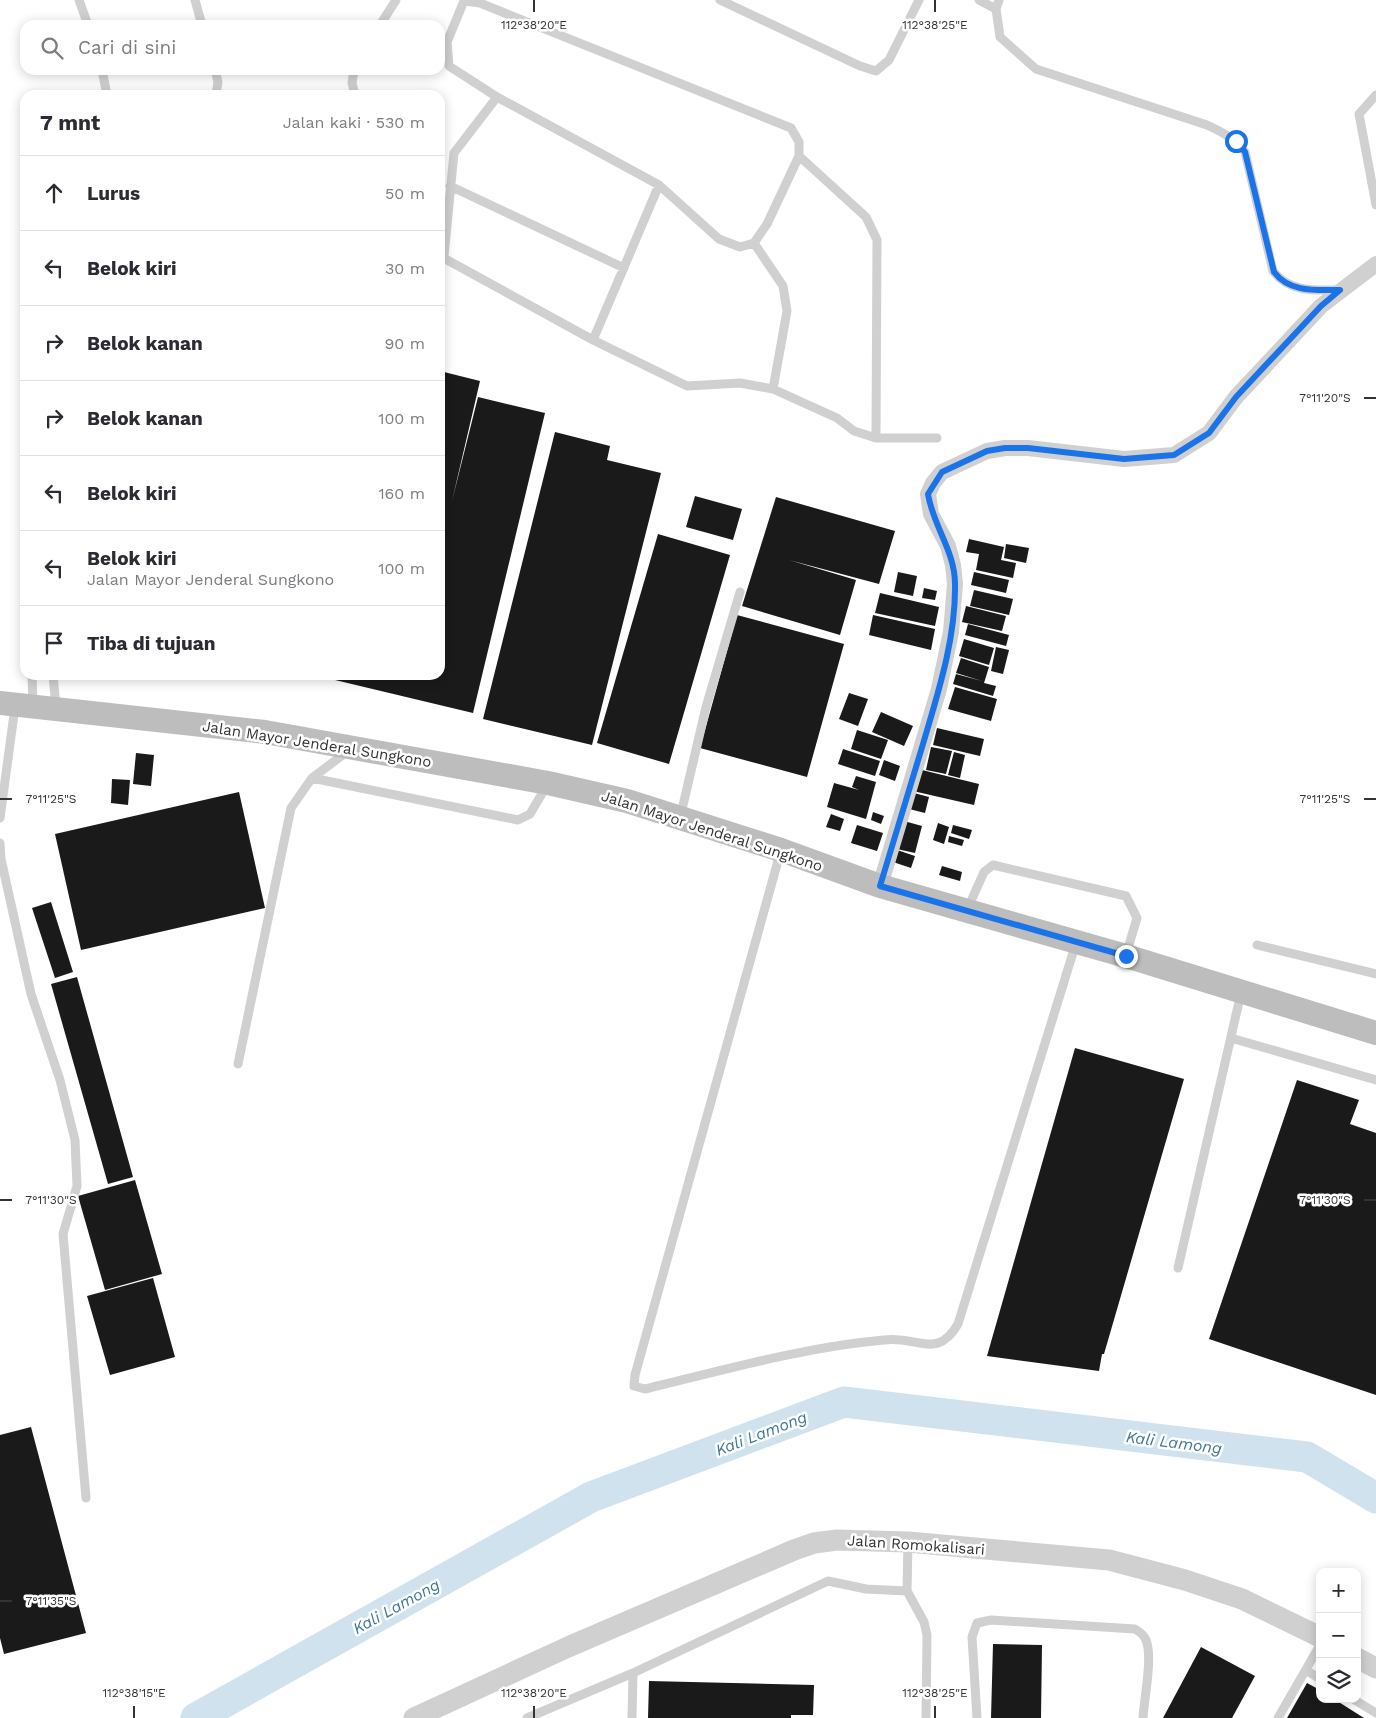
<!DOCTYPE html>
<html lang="id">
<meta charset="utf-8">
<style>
:root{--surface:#fff;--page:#f7f7f7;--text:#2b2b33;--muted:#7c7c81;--line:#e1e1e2}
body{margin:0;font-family:"Work Sans",sans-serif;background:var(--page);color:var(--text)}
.controls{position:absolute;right:15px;bottom:15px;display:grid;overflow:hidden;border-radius:10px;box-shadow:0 2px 12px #0003}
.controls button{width:45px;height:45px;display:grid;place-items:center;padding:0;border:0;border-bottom:1px solid var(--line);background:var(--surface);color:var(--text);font:25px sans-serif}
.stop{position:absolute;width:15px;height:15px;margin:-11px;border:4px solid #1a73e8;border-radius:50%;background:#fff}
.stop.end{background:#1a73e8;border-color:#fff;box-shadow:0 1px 5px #0008}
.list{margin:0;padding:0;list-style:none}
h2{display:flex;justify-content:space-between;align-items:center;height:65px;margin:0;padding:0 20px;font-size:21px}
h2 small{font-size:16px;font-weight:400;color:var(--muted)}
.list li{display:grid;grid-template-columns:32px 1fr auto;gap:15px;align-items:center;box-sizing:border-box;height:75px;padding:0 20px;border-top:1px solid var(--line)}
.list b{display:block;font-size:19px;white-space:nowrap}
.list p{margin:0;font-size:16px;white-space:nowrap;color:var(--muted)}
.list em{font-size:16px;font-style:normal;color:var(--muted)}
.icon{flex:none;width:28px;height:28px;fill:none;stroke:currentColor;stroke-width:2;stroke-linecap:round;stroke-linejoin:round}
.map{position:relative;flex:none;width:1376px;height:1718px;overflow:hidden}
.search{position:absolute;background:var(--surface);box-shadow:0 2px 12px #0003;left:20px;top:20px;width:425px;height:55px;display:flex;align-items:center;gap:12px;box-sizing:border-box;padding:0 18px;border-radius:15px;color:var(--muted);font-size:19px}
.panel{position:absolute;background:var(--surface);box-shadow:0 2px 12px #0003;left:20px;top:90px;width:425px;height:590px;border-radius:15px}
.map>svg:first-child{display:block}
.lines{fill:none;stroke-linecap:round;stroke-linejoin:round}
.river{stroke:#cfe2ee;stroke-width:31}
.building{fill:#1a1a1a}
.service{stroke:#d0d0d0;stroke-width:9}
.minor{stroke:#d0d0d0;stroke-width:16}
.tertiary{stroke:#d0d0d0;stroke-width:21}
.secondary{stroke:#bdbdbd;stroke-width:24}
.route{stroke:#1a73e8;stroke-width:6}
.ticks{fill:none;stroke:#333;stroke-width:2}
.labels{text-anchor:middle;stroke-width:5;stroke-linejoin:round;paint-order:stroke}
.street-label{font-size:15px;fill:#333;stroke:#fff}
.water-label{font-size:16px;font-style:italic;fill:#3f7597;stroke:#fff}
.ticks-label{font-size:12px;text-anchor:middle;fill:#333;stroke:#fff;stroke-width:5;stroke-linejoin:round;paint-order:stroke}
</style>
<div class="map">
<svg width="1376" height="1718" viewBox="0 0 1376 1718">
<rect width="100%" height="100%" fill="#fff"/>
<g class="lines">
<!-- river -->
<path class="river" d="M 196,1718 L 591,1497 L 844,1402 L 1307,1457 L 1376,1498"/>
</g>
<!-- building -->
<path class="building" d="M 440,371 L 480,381 L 452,501 L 478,397 L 545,413 L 473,713 L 335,680 L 336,675 L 440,675 Z
M 555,432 L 610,446 L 607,460 L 661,473 L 592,745 L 483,719 Z
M 695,496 L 742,509 L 733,540 L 686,527 Z
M 776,497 L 895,531 L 879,584 L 789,560 L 856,580 L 840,635 L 742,606 Z
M 658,534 L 730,555 L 669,764 L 597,743 Z
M 969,539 L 1004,547 L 1001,560 L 1016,563 L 1013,578 L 976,570 L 979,554 L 966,552 Z
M 1006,544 L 1029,548 L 1026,563 L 1004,558 Z
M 898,572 L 917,576 L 913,596 L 894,592 Z
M 974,572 L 1009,580 L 1006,593 L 971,585 Z
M 924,588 L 937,591 L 935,600 L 922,598 Z
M 974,590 L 1013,599 L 1009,615 L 970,606 Z
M 880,593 L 939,607 L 935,626 L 875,613 Z
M 966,606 L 1006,616 L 1002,631 L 962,622 Z
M 737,615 L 844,644 L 807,777 L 700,748 Z
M 873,615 L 935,629 L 931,650 L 869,635 Z
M 968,624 L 1009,635 L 1006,646 L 965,635 Z
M 964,639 L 994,648 L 989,665 L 959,656 Z
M 996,647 L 1009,650 L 1003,674 L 991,671 Z
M 961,658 L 989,667 L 984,683 L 996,686 L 993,696 L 953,684 L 956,674 L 982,681 L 956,673 Z
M 955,687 L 997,699 L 991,721 L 948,709 Z
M 849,693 L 868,699 L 858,726 L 839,719 Z
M 881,712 L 913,726 L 904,746 L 872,732 Z
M 937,728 L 984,739 L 980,756 L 933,745 Z
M 857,730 L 888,740 L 881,759 L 851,749 Z
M 931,747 L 952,751 L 946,774 L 926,770 Z
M 843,749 L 880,761 L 875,776 L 838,764 Z
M 954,752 L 965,755 L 960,778 L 948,775 Z
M 136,753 L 154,755 L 151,786 L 133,784 Z
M 884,760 L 900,766 L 895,781 L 879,775 Z
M 918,769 L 979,784 L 974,805 L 913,791 Z
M 856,776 L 876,782 L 866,819 L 827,807 L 834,783 L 859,790 L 852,787 Z
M 112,779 L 130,780 L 128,805 L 111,803 Z
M 239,792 L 265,908 L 81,950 L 55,834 Z
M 914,793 L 929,797 L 925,813 L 909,809 Z
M 873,812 L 884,816 L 881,824 L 871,820 Z
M 831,814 L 844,819 L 840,831 L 826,827 Z
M 904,821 L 922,826 L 915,853 L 897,849 Z
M 938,823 L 949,827 L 944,844 L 933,840 Z
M 857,825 L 883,833 L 877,851 L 851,843 Z
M 953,825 L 972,830 L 969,839 L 951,833 Z
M 949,836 L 964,840 L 962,846 L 948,842 Z
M 897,850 L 915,856 L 911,868 L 893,862 Z
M 942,866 L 962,872 L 960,881 L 939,875 Z
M 51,902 L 73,972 L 55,978 L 32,908 Z
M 77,977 L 133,1177 L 108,1184 L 51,984 Z
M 1075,1048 L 1184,1079 L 1104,1354 L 1102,1354 L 1099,1371 L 987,1356 Z
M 1297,1080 L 1359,1100 L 1350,1124 L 1376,1133 L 1376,1395 L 1209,1339 Z
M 135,1180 L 162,1274 L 105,1290 L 78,1196 Z
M 153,1278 L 175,1357 L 110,1375 L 87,1296 Z
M 31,1427 L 86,1633 L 4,1654 L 0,1638 L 0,1435 Z
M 993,1644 L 1042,1645 L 1041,1718 L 991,1718 Z
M 1201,1647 L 1255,1676 L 1232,1718 L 1163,1718 Z
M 649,1681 L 814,1685 L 813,1715 L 791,1715 L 791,1718 L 648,1718 Z
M 1307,1683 L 1320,1690 L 1320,1699 L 1334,1699 L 1364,1718 L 1287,1718 Z"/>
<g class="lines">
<!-- service -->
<path class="service" d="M 79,0 L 88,25
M 195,0 L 202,25
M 720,0 L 860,66 L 876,71 L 889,60 L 919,0
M 979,0 L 996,9
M 999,0 L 996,9 L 1000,37 L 1036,69 L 1207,125 C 1222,132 1234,138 1245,152 L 1273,271 C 1290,293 1316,290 1340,290
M 380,25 L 396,0
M 102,70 L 107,95
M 215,70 L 218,82 L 216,95
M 354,70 L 352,83 L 355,95
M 1376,95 L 1359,114 L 1376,205
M 799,156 L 866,217 L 877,240 L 876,438
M 450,186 L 624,268
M 754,243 L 783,286 L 787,311 L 773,389
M 440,256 L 593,340 L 687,386 L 740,383 L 773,389 L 837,418 L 854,431 L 876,438 L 937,438
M 444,256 L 454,153 L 497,97 L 449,66 L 447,42 L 464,1 L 480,3 L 791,128 L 799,142 L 799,156 L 767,224 L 754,243 L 740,247 L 719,239 L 659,185 L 497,97
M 593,340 L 659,185
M 32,675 L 33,705
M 53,675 L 56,707
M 312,778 L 518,820 L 530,814 L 547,785
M 0,818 L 15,707
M 680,818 L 706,707 L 740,592
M 0,843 L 1,859 L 31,994 L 60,1080 L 75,1140 L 77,1186 L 63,1234 L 86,1498
M 781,850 L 635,1375 L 634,1386 L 645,1389 C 724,1370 804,1347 884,1340 C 919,1336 937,1360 958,1324 L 1076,943
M 967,910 L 984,872 L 993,865 L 1126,896 L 1137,918 L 1126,955
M 1257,945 L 1376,974
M 1231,1038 L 1376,1080
M 238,1064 L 291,808 L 312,778 L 348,751
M 1178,1268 L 1241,993
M 908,1542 L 907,1591 L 924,1622 L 927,1635 L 926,1718
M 1306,1670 L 1320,1679
M 1353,1699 L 1376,1713
M 527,1718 L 633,1673
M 632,1718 L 633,1673 L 828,1581 L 866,1589 L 907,1591
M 977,1718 L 972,1637 L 977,1623 L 991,1620 L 1135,1629 C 1140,1632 1144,1635 1146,1640 C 1153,1657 1144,1699 1143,1718
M 1278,1718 L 1320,1645"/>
<!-- minor -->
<path class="minor" d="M 880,886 L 939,689 L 951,632 L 955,584 L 953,565 L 948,546 L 931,514 L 928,494 L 933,483 L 942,472 L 987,451 L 1005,448 L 1028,448 L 1124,459 L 1174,455 L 1209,433 L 1236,397 L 1321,306 L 1376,264"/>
<!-- tertiary -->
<path class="tertiary" d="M 1357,1658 L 1376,1668
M 414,1718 L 568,1647 L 794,1550 L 814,1543 L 837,1540 L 908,1542 L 1109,1560 L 1185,1580 L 1242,1599 L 1320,1637"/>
<!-- secondary -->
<path class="secondary" d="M 0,703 L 265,732 L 548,783 L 627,801 L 781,850 L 880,886 L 1126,956 L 1376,1033"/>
</g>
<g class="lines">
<!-- route -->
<path class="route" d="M 1126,956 L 880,886 C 894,839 909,791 923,744 C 938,693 956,638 955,584 C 955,551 933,526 928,494 L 942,472 L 987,451 L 1005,448 L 1028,448 L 1124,459 L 1174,455 L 1209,433 L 1236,397 L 1321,306 L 1340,290 C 1316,290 1290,293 1274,272 L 1245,152 L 1236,141"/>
</g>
<!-- ticks -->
<path class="ticks" d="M 534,0 L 534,12M 935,0 L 935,12M 1364,398 L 1376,398M 0,799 L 12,799M 1364,799 L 1376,799M 0,1200 L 12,1200M 1364,1200 L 1376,1200M 0,1601 L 12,1601M 134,1706 L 134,1718M 534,1706 L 534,1718M 935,1706 L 935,1718"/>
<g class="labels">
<!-- street labels -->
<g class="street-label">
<text transform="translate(317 744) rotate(9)" y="5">Jalan Mayor Jenderal Sungkono</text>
<text transform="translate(712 831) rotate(18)" y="5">Jalan Mayor Jenderal Sungkono</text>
<text transform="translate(916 1545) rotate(4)" y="5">Jalan Romokalisari</text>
</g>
<!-- water labels -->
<g class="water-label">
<text transform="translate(761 1433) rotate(-21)" y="6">Kali Lamong</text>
<text transform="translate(1174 1442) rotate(7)" y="6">Kali Lamong</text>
<text transform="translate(396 1606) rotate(-29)" y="6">Kali Lamong</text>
</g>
</g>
<g class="ticks-label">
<text x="534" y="29">112°38'20"E</text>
<text x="935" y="29">112°38'25"E</text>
<text x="1325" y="402">7°11'20"S</text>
<text x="51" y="803">7°11'25"S</text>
<text x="1325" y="803">7°11'25"S</text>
<text x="51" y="1204">7°11'30"S</text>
<text x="1325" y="1204">7°11'30"S</text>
<text x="51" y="1605">7°11'35"S</text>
<text x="134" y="1697">112°38'15"E</text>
<text x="534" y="1697">112°38'20"E</text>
<text x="935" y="1697">112°38'25"E</text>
</g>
</svg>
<div class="controls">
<button>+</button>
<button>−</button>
<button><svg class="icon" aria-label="layers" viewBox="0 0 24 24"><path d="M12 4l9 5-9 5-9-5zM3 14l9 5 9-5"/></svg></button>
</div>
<div class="stop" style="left:1236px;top:141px"></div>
<div class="stop end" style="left:1126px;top:956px"></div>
<div class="search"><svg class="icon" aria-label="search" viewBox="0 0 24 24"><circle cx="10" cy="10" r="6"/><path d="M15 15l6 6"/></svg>Cari di sini</div>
<section class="panel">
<h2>7 mnt<small>Jalan kaki · 530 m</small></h2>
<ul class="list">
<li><svg class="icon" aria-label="ahead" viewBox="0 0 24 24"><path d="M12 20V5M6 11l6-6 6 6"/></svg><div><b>Lurus</b></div><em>50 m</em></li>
<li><svg class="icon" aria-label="left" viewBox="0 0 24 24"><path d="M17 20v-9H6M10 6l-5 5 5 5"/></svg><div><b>Belok kiri</b></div><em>30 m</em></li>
<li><svg class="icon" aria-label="right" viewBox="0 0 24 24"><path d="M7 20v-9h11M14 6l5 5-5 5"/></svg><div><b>Belok kanan</b></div><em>90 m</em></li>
<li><svg class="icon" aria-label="right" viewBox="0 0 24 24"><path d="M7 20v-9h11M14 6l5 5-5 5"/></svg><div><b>Belok kanan</b></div><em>100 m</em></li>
<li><svg class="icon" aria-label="left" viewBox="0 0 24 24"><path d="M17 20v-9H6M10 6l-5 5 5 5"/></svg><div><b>Belok kiri</b></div><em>160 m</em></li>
<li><svg class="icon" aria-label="left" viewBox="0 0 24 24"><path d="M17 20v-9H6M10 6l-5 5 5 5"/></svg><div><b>Belok kiri</b><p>Jalan Mayor Jenderal Sungkono</p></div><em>100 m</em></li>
<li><svg class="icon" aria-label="arrive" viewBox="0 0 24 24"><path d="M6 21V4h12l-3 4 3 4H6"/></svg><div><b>Tiba di tujuan</b></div></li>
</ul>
</section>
</div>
